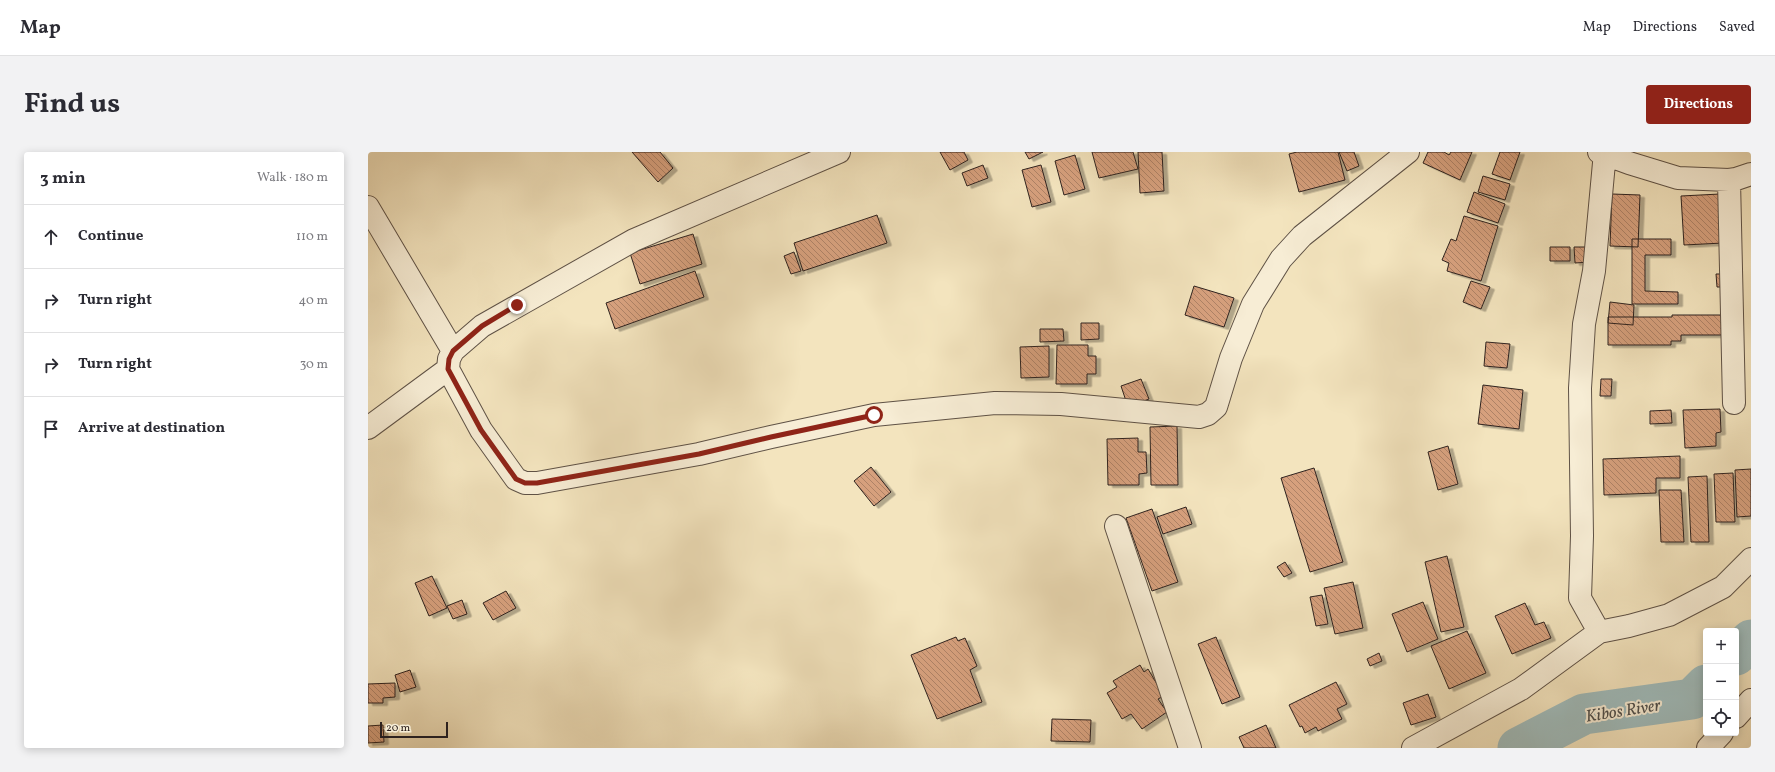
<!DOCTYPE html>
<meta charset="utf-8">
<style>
:root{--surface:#fff;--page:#f2f2f3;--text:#2b2b33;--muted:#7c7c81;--line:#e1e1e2;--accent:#8f2418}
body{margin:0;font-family:Vollkorn,serif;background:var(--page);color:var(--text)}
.controls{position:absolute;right:12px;bottom:12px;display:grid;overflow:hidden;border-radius:4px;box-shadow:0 2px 10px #0003}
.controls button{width:36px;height:36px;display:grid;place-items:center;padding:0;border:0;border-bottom:1px solid var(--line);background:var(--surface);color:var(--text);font:20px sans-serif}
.scale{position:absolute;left:12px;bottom:10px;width:68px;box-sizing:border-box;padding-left:4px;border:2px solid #2e221e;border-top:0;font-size:11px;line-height:14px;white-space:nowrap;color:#2e221e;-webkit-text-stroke:3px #f7edd5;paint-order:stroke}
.stop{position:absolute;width:12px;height:12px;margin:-9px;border:3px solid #8f2418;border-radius:50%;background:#fff}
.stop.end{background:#8f2418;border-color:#fff;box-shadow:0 1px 4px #0008}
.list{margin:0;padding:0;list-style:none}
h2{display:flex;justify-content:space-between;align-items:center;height:52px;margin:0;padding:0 16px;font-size:17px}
h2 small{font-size:13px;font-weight:400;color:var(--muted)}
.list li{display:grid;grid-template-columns:26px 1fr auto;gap:12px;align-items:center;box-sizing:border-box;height:64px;padding:0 16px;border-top:1px solid var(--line)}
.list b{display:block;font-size:15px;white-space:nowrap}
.list em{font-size:13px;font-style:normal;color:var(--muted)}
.icon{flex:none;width:22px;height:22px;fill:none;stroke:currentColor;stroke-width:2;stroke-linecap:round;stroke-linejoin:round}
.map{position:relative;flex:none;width:1383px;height:596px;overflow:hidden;border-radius:4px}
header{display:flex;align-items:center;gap:24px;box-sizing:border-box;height:56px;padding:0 20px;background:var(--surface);border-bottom:1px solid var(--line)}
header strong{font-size:19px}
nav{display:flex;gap:22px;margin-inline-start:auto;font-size:14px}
.intro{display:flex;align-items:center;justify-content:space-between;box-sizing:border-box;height:96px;padding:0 24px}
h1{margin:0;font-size:28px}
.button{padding:10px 18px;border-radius:4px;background:var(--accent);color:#fff;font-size:14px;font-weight:700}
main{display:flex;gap:24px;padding:0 24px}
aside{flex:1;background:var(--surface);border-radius:4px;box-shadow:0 2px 10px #0003}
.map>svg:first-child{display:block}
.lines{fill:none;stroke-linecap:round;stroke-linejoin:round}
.river{stroke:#a0bcbc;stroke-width:41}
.building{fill:url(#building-back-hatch);stroke:#2e221e;filter:url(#shadow)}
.street-casing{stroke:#5f5246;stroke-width:24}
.street{stroke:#f7edd5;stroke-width:22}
.route{stroke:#8f2418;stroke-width:5}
.labels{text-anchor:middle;stroke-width:4;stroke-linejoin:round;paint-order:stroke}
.water-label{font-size:17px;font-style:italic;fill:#50504d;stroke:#f7edd5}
</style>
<header>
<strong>Map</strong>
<nav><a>Map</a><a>Directions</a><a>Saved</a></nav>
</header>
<div class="intro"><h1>Find us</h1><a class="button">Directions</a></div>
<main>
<aside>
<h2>3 min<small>Walk · 180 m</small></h2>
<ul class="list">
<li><svg class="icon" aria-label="ahead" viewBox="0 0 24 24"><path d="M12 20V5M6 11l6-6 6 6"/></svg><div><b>Continue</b></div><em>110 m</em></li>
<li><svg class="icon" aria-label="right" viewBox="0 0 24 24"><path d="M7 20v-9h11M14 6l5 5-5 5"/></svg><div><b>Turn right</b></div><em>40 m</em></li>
<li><svg class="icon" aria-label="right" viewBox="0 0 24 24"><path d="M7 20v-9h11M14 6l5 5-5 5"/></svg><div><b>Turn right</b></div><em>30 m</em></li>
<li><svg class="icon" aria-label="arrive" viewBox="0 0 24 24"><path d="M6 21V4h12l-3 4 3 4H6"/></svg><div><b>Arrive at destination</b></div></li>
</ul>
</aside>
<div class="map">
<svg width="1383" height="596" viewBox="0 0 1383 596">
<defs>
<pattern id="building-back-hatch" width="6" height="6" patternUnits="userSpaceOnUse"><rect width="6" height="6" fill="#d6a07d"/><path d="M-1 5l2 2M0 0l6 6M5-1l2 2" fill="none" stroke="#ae8266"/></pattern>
<filter id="shadow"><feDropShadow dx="4.5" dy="2.5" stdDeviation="0" flood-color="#0004"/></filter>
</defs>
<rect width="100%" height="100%" fill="#f3e4be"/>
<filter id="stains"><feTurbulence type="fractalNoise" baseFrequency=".005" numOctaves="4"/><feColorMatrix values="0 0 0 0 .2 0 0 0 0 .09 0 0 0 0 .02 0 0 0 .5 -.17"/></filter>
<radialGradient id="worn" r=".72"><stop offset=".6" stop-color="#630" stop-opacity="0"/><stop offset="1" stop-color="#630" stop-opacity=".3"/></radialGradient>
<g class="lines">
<!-- river -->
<path class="river" d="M 1368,503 L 1383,488
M 1150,596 L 1216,562 L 1324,547 L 1338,533"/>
</g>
<!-- building -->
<path class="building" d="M 264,0 L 292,0 L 305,16 L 290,30 Z
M 572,0 L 596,0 L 600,8 L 582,18 Z
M 657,0 L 675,0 L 661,7 Z
M 724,0 L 765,0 L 770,17 L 731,26 Z
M 770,0 L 794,0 L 796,39 L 772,41 Z
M 929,0 L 970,0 L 977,28 L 931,40 L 921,2 Z
M 971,0 L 986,0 L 991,14 L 979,19 Z
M 1060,0 L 1076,0 L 1081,3 L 1083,0 L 1104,0 L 1092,28 L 1055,11 Z
M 1132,0 L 1152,0 L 1142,28 L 1124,22 Z
M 707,3 L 717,37 L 696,43 L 687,9 Z
M 615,13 L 620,26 L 599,34 L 594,21 Z
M 673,13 L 683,50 L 664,55 L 654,18 Z
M 1115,24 L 1142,32 L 1137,48 L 1110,40 Z
M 1106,40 L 1137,52 L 1130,71 L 1099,60 Z
M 1244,42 L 1272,43 L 1270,95 L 1242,94 Z
M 1352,42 L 1355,91 L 1316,93 L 1313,44 Z
M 509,63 L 519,91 L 435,119 L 426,91 Z
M 1096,64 L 1130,74 L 1113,129 L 1079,119 L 1081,111 L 1074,108 L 1083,87 L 1088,89 Z
M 325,82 L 334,112 L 272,132 L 262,101 Z
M 1264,87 L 1303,87 L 1303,103 L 1277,103 L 1277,139 L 1310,140 L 1310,152 L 1264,152 Z
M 1182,95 L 1202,95 L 1202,109 L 1182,109 Z
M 1206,95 L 1221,95 L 1222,110 L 1207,111 Z
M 426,100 L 433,119 L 423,122 L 416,104 Z
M 327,119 L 336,145 L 247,177 L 238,151 Z
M 1348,122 L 1359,122 L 1360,135 L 1349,135 Z
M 1103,129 L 1122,135 L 1113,157 L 1095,150 Z
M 826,134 L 866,146 L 856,175 L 817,163 Z
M 1242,150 L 1266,153 L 1265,173 L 1240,171 Z
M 1304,163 L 1354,163 L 1354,183 L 1313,183 L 1313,189 L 1303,189 L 1303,193 L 1240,193 L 1240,165 L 1304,165 Z
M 713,171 L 731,171 L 731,187 L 713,188 Z
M 672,177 L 695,177 L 696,189 L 672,190 Z
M 1118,190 L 1142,192 L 1139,216 L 1116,214 Z
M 689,193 L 720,193 L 720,204 L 728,204 L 728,222 L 719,222 L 719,232 L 688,232 Z
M 681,194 L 681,225 L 653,226 L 652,195 Z
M 773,227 L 781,247 L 760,255 L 753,234 Z
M 1233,227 L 1244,227 L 1243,244 L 1232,244 Z
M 1115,233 L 1155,238 L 1151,277 L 1110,272 Z
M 1352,257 L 1353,280 L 1348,281 L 1348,294 L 1317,296 L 1315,258 Z
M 1303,258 L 1304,271 L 1282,272 L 1282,259 Z
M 809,274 L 810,333 L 783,333 L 782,275 Z
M 770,286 L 770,300 L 778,300 L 779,321 L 771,322 L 771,333 L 740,333 L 739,287 Z
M 1080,294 L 1090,332 L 1070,338 L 1060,300 Z
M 1312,304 L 1312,326 L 1288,326 L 1288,341 L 1236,343 L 1235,307 Z
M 503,315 L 523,340 L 506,354 L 486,329 Z
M 946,316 L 975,410 L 942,420 L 913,326 Z
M 1383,317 L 1383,364 L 1369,365 L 1367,318 Z
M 1365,321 L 1367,370 L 1348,370 L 1346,322 Z
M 1339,324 L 1341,390 L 1323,390 L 1320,325 Z
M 1291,338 L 1313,338 L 1316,390 L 1293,390 Z
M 818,355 L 824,372 L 795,382 L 789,365 Z
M 784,357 L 810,430 L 784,439 L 758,366 Z
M 1079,404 L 1096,475 L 1073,480 L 1057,410 Z
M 917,410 L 924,421 L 916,425 L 909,415 Z
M 64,424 L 79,456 L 61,464 L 47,431 Z
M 985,430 L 995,476 L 967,482 L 956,436 Z
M 138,439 L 148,456 L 125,468 L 115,451 Z
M 954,443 L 960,472 L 948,474 L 942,445 Z
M 94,448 L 99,462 L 85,467 L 79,454 Z
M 1055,450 L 1070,487 L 1039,500 L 1024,462 Z
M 1157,451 L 1167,473 L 1176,470 L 1183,486 L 1144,502 L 1127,464 Z
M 1099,479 L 1118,521 L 1081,537 L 1063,494 Z
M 588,485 L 590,489 L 597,486 L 609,514 L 602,518 L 614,550 L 569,567 L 543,503 Z
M 848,485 L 872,545 L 854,552 L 830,492 Z
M 1011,501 L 1014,509 L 1002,514 L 999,507 Z
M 772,513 L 776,520 L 780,517 L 796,544 L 790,547 L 799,560 L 774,577 L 763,562 L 754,567 L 739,541 L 749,535 L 745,529 Z
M 42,518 L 48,535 L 32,540 L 27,523 Z
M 968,530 L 979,552 L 969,557 L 974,567 L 950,579 L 948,575 L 937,581 L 934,574 L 932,575 L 921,553 Z
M 27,531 L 27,545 L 15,546 L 15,551 L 0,551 L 0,532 Z
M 1060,542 L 1068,565 L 1043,573 L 1035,551 Z
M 684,567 L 723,568 L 722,590 L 683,589 Z
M 15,573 L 16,590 L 0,591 L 0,574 Z
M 898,573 L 908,596 L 876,596 L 871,585 Z"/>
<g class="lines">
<defs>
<path id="street" d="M 1231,0 L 1261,11 L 1310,26 L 1361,28 L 1368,27 L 1383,22
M 1361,28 L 1366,251
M 0,55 L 85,199
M 80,217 L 113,278 L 148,327 L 157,331 L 169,331 L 331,302 L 403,285 L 506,263 L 627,251 L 693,252 L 831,265 L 840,262 L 848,255 L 863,206 L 885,152 L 913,107 L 934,84 L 1040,0
M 0,276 L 80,217 L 81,207 L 85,199 L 114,174 L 266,88 L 471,0
M 748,374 L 822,596
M 1231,480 L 1212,446 L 1214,384 L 1212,236 L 1216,172 L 1226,119 L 1237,0
M 1368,565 L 1383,548
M 1045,596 L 1153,537 L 1231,480 L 1261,474 L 1301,463 L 1355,435 L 1383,407
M 1340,596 L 1354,581"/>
</defs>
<!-- street casing -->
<use href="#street" class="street-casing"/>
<!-- street -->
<use href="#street" class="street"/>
</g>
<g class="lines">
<!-- route -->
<path class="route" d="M 149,153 L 114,174 L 85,199 L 81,207 L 80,217 L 113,278 L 148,327 L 157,331 L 169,331 L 331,302 L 403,285 L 506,263"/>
</g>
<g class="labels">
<!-- water labels -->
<g class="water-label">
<text transform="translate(1255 558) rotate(-9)" y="6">Kibos River</text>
</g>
</g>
<rect width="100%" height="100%" filter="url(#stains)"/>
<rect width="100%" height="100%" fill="url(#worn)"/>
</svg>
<div class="controls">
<button>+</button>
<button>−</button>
<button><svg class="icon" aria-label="locate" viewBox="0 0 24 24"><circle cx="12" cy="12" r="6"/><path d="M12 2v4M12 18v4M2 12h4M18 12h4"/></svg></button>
</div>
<div class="scale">20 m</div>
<div class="stop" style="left:506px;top:263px"></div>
<div class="stop end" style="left:149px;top:153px"></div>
</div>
</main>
